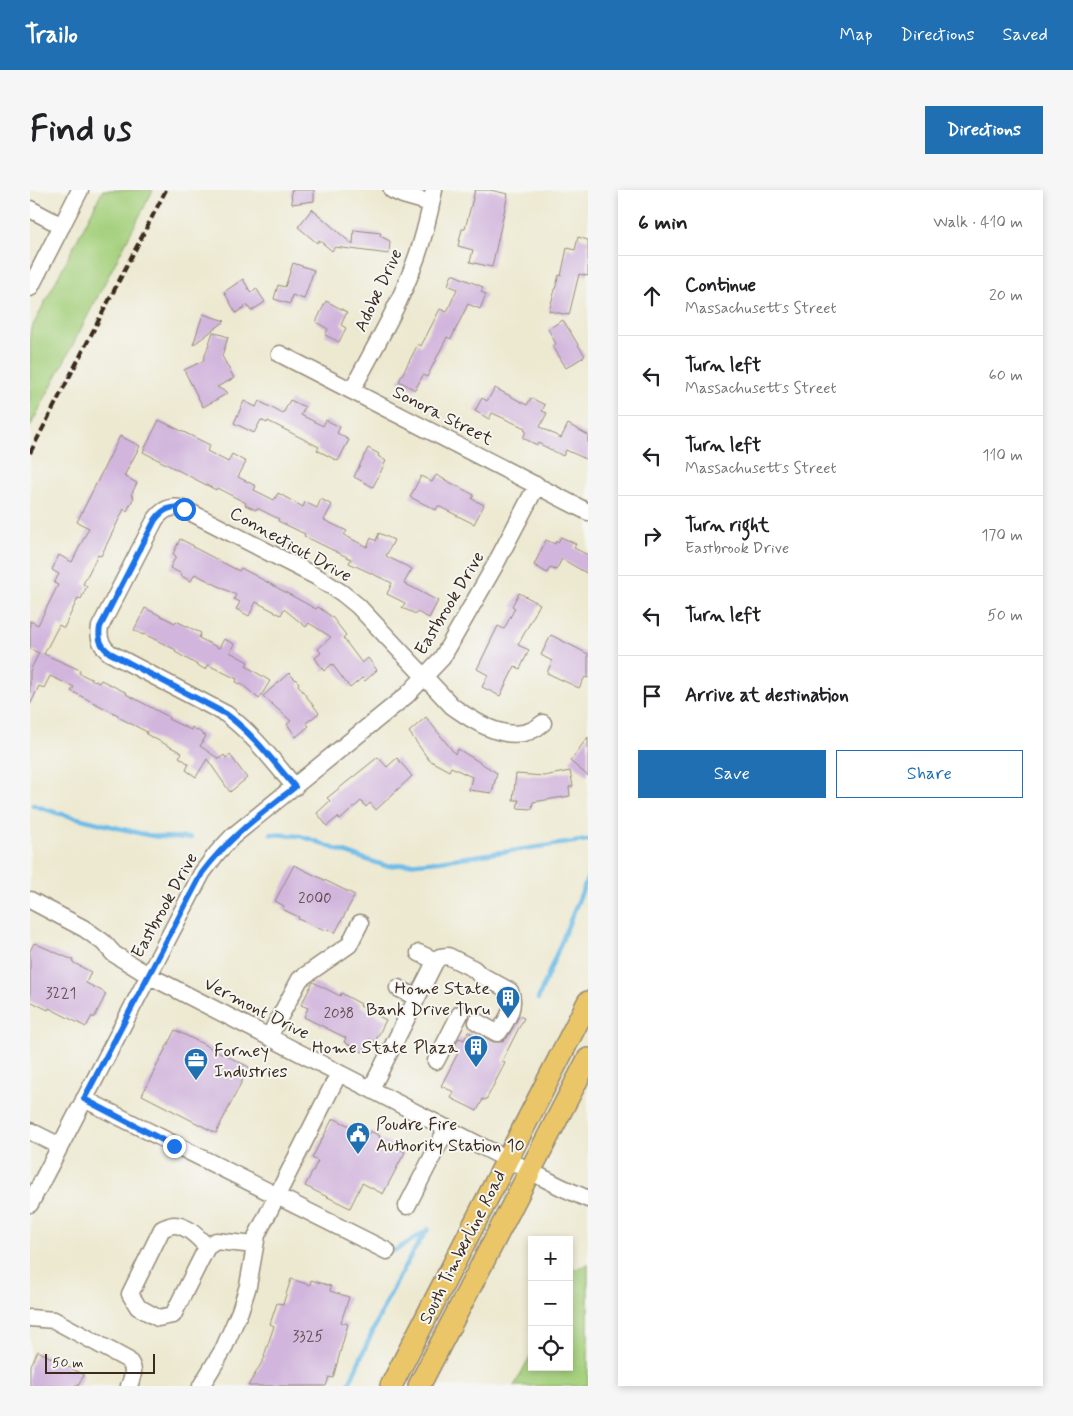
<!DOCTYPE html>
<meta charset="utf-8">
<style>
:root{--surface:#fff;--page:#f6f6f6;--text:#202124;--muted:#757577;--line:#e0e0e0;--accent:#1f6fb2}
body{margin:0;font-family:Mynerve,sans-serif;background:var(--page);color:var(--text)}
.controls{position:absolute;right:15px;bottom:15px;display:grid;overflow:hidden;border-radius:0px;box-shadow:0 2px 8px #0003}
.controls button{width:45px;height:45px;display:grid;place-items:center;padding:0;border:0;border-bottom:1px solid var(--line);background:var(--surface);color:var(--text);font:25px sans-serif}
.scale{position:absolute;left:15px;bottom:12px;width:110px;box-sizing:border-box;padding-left:5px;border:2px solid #3b2a1e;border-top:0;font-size:14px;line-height:18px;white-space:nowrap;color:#3b2a1e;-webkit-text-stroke:4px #f6f6f2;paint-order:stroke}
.stop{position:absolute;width:15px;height:15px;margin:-11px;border:4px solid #1a73e8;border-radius:50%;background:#fff}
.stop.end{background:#1a73e8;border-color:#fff;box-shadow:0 1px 5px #0008}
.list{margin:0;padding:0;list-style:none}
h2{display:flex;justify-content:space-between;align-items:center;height:65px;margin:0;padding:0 20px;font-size:21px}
h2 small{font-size:16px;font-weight:400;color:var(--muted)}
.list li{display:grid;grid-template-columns:32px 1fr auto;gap:15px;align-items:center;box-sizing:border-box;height:80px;padding:0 20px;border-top:1px solid var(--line)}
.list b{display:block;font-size:19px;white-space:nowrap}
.list p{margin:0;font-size:16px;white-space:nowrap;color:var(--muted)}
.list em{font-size:16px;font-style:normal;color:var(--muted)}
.actions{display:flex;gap:10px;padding:15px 20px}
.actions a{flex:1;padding:11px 0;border:1px solid var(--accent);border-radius:0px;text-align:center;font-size:18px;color:var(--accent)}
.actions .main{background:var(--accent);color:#fff}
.icon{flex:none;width:28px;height:28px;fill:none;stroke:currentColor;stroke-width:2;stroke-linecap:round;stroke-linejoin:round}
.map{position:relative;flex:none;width:558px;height:1196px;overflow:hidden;border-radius:0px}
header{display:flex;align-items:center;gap:30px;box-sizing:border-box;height:70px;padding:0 25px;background:var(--accent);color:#fff}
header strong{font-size:24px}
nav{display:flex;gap:28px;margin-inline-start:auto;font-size:18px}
.intro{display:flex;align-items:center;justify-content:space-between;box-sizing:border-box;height:120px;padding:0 30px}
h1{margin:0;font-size:35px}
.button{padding:12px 22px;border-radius:0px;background:var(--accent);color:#fff;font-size:18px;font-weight:700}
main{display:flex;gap:30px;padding:0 30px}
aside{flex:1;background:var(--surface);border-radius:0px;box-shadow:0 2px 8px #0003}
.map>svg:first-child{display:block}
.green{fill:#a5d07d;stroke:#707d4e}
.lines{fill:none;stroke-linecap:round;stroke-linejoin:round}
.stream{stroke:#6cbbe7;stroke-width:4.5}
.building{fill:#d1b5dd}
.minor-casing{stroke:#948a78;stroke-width:19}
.major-casing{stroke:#948a78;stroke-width:24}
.minor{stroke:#fff;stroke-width:16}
.major{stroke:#ebc669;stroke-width:21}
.rail{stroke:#3b2a1e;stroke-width:4;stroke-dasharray:8 4;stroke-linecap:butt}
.route{stroke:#1a73e8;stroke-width:6}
.labels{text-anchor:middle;stroke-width:4;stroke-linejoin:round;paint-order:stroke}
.number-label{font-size:15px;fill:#604d4e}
.street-label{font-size:18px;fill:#3b2a1e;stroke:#f6f6f2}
.poi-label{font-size:18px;fill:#3b2a1e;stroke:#f6f6f2;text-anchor:end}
</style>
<header>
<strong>Trailo</strong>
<nav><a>Map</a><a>Directions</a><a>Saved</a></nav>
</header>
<div class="intro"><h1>Find us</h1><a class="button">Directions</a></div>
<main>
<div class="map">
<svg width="558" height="1196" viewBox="0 0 558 1196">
<rect width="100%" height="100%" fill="#f6f6f2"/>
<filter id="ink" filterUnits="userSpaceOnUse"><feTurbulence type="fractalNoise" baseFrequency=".02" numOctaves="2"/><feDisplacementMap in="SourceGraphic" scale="10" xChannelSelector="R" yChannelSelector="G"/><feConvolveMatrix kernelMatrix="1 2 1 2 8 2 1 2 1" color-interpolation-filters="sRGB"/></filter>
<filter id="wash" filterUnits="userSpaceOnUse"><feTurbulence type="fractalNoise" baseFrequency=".0096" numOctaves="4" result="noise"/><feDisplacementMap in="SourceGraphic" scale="20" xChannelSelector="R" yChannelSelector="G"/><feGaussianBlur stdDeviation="1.12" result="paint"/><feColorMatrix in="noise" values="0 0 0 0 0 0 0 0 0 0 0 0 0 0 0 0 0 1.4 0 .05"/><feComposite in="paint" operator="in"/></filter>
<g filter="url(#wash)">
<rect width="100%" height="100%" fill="#ede9d1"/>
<!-- green -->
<path class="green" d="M 73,0 L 123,0 L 0,237 L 0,141 Z
M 558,1074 L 558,1196 L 484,1196 L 502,1163 L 502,1177 L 539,1177 L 539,1090 L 544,1080 Z"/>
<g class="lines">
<!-- stream -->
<path class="stream" d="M 3,615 L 27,623 L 117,645 L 130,647 L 161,648
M 241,644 L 270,646 L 280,649 L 308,660 L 356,676 L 409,671 L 558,650
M 508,809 L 558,687
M 361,1061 L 366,1060 L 395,1042
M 318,1196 L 355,1114 L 381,1065 L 398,1039"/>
</g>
<g id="blocks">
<!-- building -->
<path class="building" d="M 261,0 L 284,0 L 284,11 L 262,14 Z
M 445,0 L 460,0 L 478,4 L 462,77 L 440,72 L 443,60 L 428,56 L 432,39 L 435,39 Z
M 282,19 L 323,55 L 324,40 L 351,43 L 350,46 L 360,51 L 359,64 L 305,57 L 302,61 L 289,50 L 287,53 L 268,37 Z
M 548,47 L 558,50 L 558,86 L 549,84 L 539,125 L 519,121 L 529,85 L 531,86 L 537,58 L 545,60 Z
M 263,73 L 284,80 L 274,109 L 262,105 L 260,114 L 244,109 L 248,95 L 255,97 Z
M 422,84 L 453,97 L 451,102 L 456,104 L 450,119 L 438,114 L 421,149 L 417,147 L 397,187 L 393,185 L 385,200 L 369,191 L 388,154 L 391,156 L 410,119 L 417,122 L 427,99 L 418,95 Z
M 213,89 L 221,103 L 226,98 L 235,112 L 221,121 L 217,115 L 206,123 L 194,102 Z
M 296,111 L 317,122 L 311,135 L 316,138 L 309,152 L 295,145 L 298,139 L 286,132 Z
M 173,124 L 195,131 L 163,155 Z
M 533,130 L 555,166 L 536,178 L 523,156 L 526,154 L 518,139 Z
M 183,142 L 198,147 L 192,166 L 204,188 L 187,197 L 198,203 L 173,217 L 154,180 L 173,171 Z
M 465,198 L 497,215 L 501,208 L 515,215 L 512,221 L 517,223 L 510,237 L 531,248 L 538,234 L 558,245 L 558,270 L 536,260 L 533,266 L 508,253 L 507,255 L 493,248 L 496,241 L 494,240 L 495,238 L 462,223 L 459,229 L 445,221 L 452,208 L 457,211 Z
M 260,210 L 275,217 L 271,225 L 293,236 L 296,230 L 310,237 L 307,243 L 319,250 L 308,271 L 287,260 L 289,257 L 238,231 L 237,233 L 231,230 L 224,243 L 204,233 L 214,211 L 226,217 L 229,211 L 253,224 Z
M 129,230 L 180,255 L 177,261 L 198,272 L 202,264 L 216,272 L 208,287 L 226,296 L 224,300 L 244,310 L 248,303 L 273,317 L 275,312 L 287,318 L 291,309 L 302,315 L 294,330 L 317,341 L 314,345 L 337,357 L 341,348 L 346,351 L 349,343 L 364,350 L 356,366 L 382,379 L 374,393 L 408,411 L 399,428 L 387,422 L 386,424 L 372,418 L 375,413 L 357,404 L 362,393 L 319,373 L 321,369 L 274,346 L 275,344 L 248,331 L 249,329 L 227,318 L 226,320 L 215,315 L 216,313 L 187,298 L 186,300 L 113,262 Z
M 90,246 L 110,256 L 94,286 L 107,293 L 101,305 L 104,307 L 97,321 L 94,319 L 71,366 L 68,365 L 53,394 L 57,396 L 51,409 L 48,408 L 34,438 L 29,435 L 14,464 L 50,480 L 49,483 L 69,493 L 71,490 L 97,503 L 96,504 L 139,527 L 138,529 L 161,540 L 162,537 L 176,546 L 170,556 L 189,569 L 194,565 L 196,568 L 200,565 L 217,588 L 200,602 L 177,569 L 166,587 L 156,580 L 159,574 L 149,567 L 152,563 L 116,544 L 117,542 L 88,527 L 88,525 L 41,501 L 44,497 L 20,486 L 14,498 L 9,496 L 0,515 L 0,481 L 9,463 L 0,459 L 0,431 L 8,435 L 28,395 L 24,393 L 29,384 L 22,380 L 29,365 L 42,372 L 59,338 L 47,332 Z
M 338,258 L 349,264 L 348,266 L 356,271 L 343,297 L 324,287 Z
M 406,285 L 444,305 L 442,309 L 454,315 L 444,334 L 408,316 L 406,320 L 380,307 L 391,286 L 402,292 Z
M 531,347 L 546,354 L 544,358 L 558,365 L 558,384 L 532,369 L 526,380 L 520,378 L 517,383 L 504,375 L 516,350 L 525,354 L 526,351 L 528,352 Z
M 150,349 L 164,356 L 163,357 L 209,381 L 211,378 L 224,385 L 286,419 L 288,417 L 302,427 L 316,445 L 313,448 L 332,473 L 338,468 L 347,480 L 335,491 L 332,488 L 320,498 L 302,474 L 294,481 L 285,468 L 291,463 L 288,459 L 301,447 L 279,433 L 276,437 L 254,419 L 251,425 L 226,412 L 219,426 L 206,419 L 210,412 L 204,409 L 206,405 L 165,384 L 161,391 L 151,386 L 152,384 L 140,378 L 146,366 L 143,364 Z
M 489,403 L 510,414 L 488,455 L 499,460 L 490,479 L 485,476 L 470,506 L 452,497 L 458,485 L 447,479 L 468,436 L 474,439 L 485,418 L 482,416 Z
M 115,418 L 145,433 L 146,431 L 171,443 L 169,448 L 189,458 L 194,449 L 204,454 L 200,462 L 218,472 L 216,476 L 240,491 L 229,509 L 214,496 L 206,492 L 207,489 L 178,475 L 176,480 L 145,462 L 146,460 L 114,444 L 113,445 L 104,440 Z
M 521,445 L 558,464 L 558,488 L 555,487 L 549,498 L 517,483 L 522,471 L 511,465 Z
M 259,483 L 269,493 L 268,495 L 289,523 L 276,533 L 279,536 L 266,547 L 257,534 L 261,531 L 233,506 Z
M 396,527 L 425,564 L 428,559 L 467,583 L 462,603 L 439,600 L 442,587 L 421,577 L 419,581 L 399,570 L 379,542 Z
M 558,547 L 558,586 L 540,571 Z
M 348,567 L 357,577 L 367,568 L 382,586 L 346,620 L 340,613 L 336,617 L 331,611 L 310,630 L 308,627 L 297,636 L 287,623 L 300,611 L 297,608 Z
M 540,581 L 543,596 L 539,597 L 540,606 L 503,612 L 502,619 L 487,618 L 489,610 L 483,610 L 486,584 L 514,586 Z
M 264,675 L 325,705 L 305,743 L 297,739 L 295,741 L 268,729 L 269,727 L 252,719 L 254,716 L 245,711 Z
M 4,753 L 43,770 L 42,772 L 61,782 L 56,793 L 74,802 L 74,803 L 76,804 L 64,828 L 62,826 L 56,837 L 19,818 L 18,820 L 0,811 L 0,761 Z
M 283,792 L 310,806 L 311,803 L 331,814 L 330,816 L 356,830 L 345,852 L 340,849 L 333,862 L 314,852 L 316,848 L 274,827 L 278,818 L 271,815 Z
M 489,826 L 494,828 L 472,871 L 475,873 L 456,910 L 453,909 L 447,921 L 421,908 L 424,902 L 411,896 L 428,863 L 423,860 L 429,848 L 434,850 L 438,842 L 452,849 L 453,847 L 463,852 L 471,852 L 477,848 Z
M 145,840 L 219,877 L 186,943 L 112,905 Z
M 303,928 L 338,945 L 340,941 L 350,946 L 349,948 L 375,962 L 353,1004 L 332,993 L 320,1018 L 275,996 L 288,971 L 282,968 Z
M 261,1089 L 280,1095 L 281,1090 L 301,1096 L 300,1101 L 319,1107 L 311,1132 L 318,1134 L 303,1188 L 299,1187 L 296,1196 L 218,1196 L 235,1167 L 234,1166 L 244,1136 L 240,1134 L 247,1113 L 253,1114 Z
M 8,1161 L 54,1185 L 48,1196 L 0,1196 L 0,1177 Z"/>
</g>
</g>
<g filter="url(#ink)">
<use href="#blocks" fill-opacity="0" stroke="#948a78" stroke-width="1"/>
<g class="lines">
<defs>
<path id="minor" d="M 362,0 L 373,5 L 401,13
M 0,19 L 32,36
M 0,98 L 50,0
M 250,164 L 558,322
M 322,200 C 343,160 367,120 383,77 C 393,52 399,26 404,0
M 265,597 C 243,571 223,544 196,524 L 80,463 C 71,456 68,448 70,437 L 125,330 C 133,319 141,315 154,319 L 287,387 L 312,403 L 328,416 L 422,516 C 447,534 485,558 513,533
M 0,710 L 55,739 L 73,752 L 84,764 L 118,785 L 531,997 L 558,1009
M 389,763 L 406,771
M 368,798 L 387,808
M 239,847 L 270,789 L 319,755 L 330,733
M 406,871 L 430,824
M 341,899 L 406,770 L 410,767 L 418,766 L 444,779 L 449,784 L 480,801 C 486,815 478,829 469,842 L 467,843 L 447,832
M 54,909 L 357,1061
M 0,941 L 30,956
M 0,1014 L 172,683 L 187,663 L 203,646 L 377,505 L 412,468 L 464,377 L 507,295
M 377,1016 L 417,938
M 177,1057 C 169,1048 157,1035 144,1035 C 140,1035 135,1038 132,1039 L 100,1104 L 108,1117 L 128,1128 L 143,1125 L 177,1057 L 186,1051 L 225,1055
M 0,1128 L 24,1130 L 98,1170 C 106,1179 103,1186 99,1196
M 171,1196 L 193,1160 L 210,1121 L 218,1096 L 227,1045 L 309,883"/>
<path id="major" d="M 361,1196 L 558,812
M 389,1196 L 558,869"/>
</defs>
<!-- minor casing -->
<use href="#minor" class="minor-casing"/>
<!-- major casing -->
<use href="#major" class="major-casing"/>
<!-- minor -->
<use href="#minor" class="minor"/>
<!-- major -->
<use href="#major" class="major"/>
<!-- rail -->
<path class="rail" d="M 0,263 L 136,0"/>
</g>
</g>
<g class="lines" filter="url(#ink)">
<!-- route -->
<path class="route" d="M 144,956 L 54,909 L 172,683 C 198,648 231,624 265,597 C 243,571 223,544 196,524 L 80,463 C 70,456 68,448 70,437 L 125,330 C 133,319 141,315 154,319"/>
</g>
<!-- icons -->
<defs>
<symbol id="building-pin" viewBox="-11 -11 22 30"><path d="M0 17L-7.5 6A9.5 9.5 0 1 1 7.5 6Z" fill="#1f6fb2" stroke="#f6f6f2"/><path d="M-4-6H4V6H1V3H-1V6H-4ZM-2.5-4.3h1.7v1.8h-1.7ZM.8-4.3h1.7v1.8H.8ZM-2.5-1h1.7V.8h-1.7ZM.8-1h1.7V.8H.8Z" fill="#fff"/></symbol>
<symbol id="office-pin" viewBox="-11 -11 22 30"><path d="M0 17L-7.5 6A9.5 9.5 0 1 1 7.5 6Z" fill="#1f6fb2" stroke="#f6f6f2"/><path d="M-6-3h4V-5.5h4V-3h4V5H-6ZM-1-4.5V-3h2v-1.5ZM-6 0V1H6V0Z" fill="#fff"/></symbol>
<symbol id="civic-pin" viewBox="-11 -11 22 30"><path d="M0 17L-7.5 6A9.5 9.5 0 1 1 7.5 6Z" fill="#1f6fb2" stroke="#f6f6f2"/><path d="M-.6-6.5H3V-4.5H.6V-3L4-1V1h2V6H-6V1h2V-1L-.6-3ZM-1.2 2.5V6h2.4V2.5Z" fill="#fff"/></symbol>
</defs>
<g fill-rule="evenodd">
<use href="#building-pin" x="464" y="794" width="28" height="38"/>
<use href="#building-pin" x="432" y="843" width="28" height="38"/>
<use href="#office-pin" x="152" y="856" width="28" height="38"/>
<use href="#civic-pin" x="314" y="930" width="28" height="38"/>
</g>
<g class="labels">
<!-- number labels -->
<g class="number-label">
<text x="285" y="713">2000</text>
<text x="31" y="808">3221</text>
<text x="309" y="828">2038</text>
<text x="278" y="1151">3325</text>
</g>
<!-- street labels -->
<g class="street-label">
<text transform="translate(348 100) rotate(-65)" y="6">Adobe Drive</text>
<text transform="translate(413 225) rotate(27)" y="6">Sonora Street</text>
<text transform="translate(261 354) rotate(29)" y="6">Connecticut Drive</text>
<text transform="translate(419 413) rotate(-59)" y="6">Eastbrook Drive</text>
<text transform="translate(134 715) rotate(-61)" y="6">Eastbrook Drive</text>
<text transform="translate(227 818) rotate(27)" y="6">Vermont Drive</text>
<text transform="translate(432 1057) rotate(-63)" y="6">South Timberline Road</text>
</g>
<!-- poi labels -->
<g class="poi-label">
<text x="460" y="804">Home State<tspan x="460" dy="21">Bank Drive Thru</tspan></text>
<text x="428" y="863">Home State Plaza</text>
<text x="184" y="866" text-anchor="start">Forney<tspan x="184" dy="21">Industries</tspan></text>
<text x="346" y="940" text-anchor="start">Poudre Fire<tspan x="346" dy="21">Authority Station 10</tspan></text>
</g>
</g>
</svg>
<div class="controls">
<button>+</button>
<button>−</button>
<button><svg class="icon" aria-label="locate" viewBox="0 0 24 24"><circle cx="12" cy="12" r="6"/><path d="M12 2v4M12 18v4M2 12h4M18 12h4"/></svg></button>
</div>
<div class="scale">50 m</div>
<div class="stop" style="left:154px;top:319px"></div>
<div class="stop end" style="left:144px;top:956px"></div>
</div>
<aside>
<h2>6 min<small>Walk · 410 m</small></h2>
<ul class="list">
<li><svg class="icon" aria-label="ahead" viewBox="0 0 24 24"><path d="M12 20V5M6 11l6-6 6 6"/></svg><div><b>Continue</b><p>Massachusetts Street</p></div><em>20 m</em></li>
<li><svg class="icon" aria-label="left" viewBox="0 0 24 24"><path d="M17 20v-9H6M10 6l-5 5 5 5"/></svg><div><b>Turn left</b><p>Massachusetts Street</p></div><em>60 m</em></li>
<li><svg class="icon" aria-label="left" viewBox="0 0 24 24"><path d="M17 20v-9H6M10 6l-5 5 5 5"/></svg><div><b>Turn left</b><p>Massachusetts Street</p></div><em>110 m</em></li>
<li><svg class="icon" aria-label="right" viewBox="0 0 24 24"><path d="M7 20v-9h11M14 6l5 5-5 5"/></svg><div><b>Turn right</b><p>Eastbrook Drive</p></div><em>170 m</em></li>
<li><svg class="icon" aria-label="left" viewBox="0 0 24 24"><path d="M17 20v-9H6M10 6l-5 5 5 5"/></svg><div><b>Turn left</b></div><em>50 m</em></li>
<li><svg class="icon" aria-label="arrive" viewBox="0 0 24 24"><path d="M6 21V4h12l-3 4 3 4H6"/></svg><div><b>Arrive at destination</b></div></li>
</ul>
<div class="actions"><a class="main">Save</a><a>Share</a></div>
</aside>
</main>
